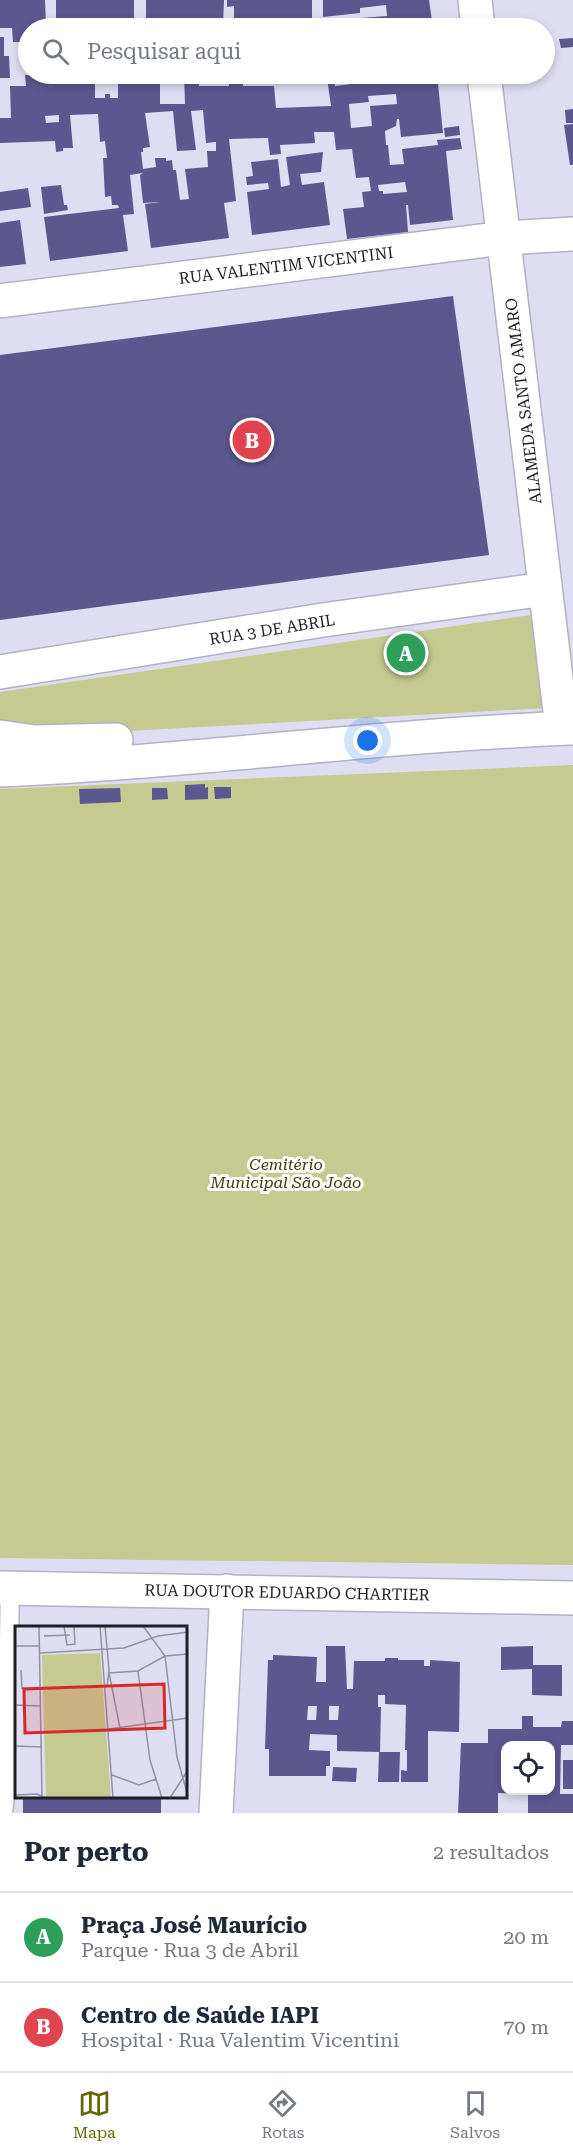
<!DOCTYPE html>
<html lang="pt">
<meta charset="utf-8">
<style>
:root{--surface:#fff;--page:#f2f2f3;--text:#1f2937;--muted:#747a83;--line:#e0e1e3;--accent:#636705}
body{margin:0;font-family:"Roboto Serif",serif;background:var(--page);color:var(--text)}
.controls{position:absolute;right:18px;bottom:18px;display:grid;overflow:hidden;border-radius:12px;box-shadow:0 3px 9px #0003}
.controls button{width:54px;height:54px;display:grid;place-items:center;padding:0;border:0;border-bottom:2px solid var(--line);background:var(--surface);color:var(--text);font:30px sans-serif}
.you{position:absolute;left:368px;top:741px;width:21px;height:21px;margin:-15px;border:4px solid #fff;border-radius:50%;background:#1a73e8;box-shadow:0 0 0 9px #1a73e833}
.badge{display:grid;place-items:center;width:39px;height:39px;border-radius:50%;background:var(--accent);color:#fff;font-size:20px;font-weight:700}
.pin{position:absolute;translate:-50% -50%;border:3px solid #fff;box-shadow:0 2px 6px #0006}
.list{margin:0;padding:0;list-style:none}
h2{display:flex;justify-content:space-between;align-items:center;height:78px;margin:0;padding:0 24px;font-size:26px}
h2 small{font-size:20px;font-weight:400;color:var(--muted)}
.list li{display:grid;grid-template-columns:39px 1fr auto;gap:18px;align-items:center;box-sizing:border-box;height:90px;padding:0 24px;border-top:2px solid var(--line)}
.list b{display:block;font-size:22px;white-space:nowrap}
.list p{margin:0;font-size:20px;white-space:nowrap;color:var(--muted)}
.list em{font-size:20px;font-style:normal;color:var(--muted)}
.icon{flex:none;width:33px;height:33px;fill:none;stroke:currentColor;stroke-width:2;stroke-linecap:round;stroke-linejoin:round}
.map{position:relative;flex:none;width:573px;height:1813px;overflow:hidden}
.search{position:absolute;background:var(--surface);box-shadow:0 3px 9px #0003;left:18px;right:18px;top:18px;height:66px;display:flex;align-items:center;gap:15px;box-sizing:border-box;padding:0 21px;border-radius:33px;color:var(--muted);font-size:22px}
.sheet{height:258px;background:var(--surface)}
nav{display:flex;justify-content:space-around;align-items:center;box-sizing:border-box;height:84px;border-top:2px solid var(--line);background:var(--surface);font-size:16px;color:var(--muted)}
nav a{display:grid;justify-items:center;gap:3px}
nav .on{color:var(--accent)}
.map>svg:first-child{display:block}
.green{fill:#c5ca90}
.building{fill:#5d5790;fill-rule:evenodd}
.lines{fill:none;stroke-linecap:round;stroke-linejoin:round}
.service-casing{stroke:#b2b1c5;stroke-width:21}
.minor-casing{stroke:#b2b1c5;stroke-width:36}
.secondary-casing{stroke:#b2b1c5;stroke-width:36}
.service{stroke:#fff;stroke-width:18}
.minor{stroke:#fff;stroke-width:33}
.secondary{stroke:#fff;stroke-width:33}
.labels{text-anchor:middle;stroke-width:6;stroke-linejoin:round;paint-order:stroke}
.street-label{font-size:16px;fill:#1e1e25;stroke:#fff}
.park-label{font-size:16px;font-style:italic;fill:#3b3e07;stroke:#fff}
.inset-road{fill:none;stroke:#9191a0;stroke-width:1.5}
.view{fill:#d62828;fill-opacity:0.15;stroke:#d62828;stroke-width:3}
.inset-edge{fill:none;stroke:#1e1e25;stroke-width:3}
</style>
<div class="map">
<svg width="573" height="1813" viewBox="0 0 573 1813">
<rect width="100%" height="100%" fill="#deddf2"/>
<!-- green -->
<path class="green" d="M 538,614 L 548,708 L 37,736 L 0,720 L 0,692 Z
M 573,765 L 573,1565 L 0,1558 L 0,789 Z"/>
<!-- building -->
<path class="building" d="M 0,0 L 45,0 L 46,26 L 52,26 L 52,28 L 28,28 L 28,42 L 13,42 L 12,28 L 0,28 Z
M 56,0 L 134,0 L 134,26 L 91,26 L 91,28 L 56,26 Z
M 146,0 L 224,0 L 223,27 L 179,26 L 179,28 L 166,28 L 166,26 L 146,27 Z
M 227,0 L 312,0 L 312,26 L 234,26 L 234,6 L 227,7 Z
M 323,0 L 429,0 L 433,28 L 362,28 L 361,18 L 387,16 L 386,5 L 360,8 L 360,13 L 323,17 Z
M 0,37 L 4,37 L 4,56 L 9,56 L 10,78 L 0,78 Z
M 573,38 L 573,47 L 561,48 L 559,39 Z
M 118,74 L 160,74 L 160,104 L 185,104 L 184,74 L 199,74 L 199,86 L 229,86 L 229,78 L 216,78 L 216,74 L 242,74 L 243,86 L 274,86 L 276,108 L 331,106 L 327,78 L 334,77 L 335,86 L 367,82 L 366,74 L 383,74 L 384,82 L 395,81 L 394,74 L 437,74 L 443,133 L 401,137 L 399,119 L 397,119 L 396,126 L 385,131 L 386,145 L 388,145 L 390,165 L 404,164 L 402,149 L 438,145 L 437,140 L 460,138 L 462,149 L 446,151 L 453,220 L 410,225 L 408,205 L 406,205 L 408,232 L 347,239 L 343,209 L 364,207 L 362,192 L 371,191 L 369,177 L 356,178 L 352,149 L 336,150 L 334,132 L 314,132 L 315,143 L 280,145 L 281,154 L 270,155 L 268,138 L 229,139 L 236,201 L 224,203 L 229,238 L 151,248 L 145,204 L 161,202 L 143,203 L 140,175 L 143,173 L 130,175 L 134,214 L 123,215 L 128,251 L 50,261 L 44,217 L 119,208 L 118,205 L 112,205 L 111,196 L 105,197 L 103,158 L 107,158 L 105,141 L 100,142 L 98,114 L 96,114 L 70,115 L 73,148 L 63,148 L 63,151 L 56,152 L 55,141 L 0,143 L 0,118 L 11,118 L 10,86 L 26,86 L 25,75 L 54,75 L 54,78 L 95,77 L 95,98 L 105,98 L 105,94 L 110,94 L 110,98 L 118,98 ZM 396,94 L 397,104 L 370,106 L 372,126 L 351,128 L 349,104 L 369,102 L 368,96 ZM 203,110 L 206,143 L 216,142 L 216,151 L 207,151 L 208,167 L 185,169 L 189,199 L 180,200 L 176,170 L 173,170 L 172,160 L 166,161 L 166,158 L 155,158 L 156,167 L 143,169 L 141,152 L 143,152 L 143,148 L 150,147 L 145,113 L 173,111 L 177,151 L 196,150 L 191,111 ZM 59,115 L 59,122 L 46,123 L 45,116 ZM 405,182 L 407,192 L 383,194 L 383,191 L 379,191 L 378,185 Z
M 573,109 L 573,123 L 566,123 L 565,110 Z
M 573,124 L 573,165 L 570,165 L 564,125 Z
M 459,126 L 460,135 L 445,137 L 444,128 Z
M 323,152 L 321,172 L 300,174 L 302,185 L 324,182 L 330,225 L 252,235 L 247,192 L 269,189 L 268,183 L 247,185 L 246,177 L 253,176 L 251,162 L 278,159 L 281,187 L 290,185 L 286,157 Z
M 61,185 L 64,205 L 67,205 L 68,210 L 44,214 L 41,187 Z
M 28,188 L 31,207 L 0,211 L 0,192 Z
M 20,220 L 26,264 L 0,267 L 0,223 Z
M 453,296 L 489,555 L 0,620 L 0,355 Z
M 205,784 L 205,788 L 208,787 L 208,799 L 185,800 L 185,785 Z
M 214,787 L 231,787 L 231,798 L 215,799 Z
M 120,788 L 121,802 L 80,804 L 79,789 Z
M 152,788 L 167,788 L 168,799 L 152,800 Z
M 326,1646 L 345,1646 L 347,1689 L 353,1689 L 354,1661 L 385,1661 L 385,1658 L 398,1658 L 398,1660 L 424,1660 L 424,1666 L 430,1666 L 430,1660 L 460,1662 L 459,1732 L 428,1731 L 428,1782 L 401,1782 L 401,1770 L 407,1771 L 407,1750 L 405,1750 L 406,1705 L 385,1704 L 385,1695 L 378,1695 L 378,1707 L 381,1707 L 380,1752 L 337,1751 L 337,1735 L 310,1734 L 309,1750 L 330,1751 L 330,1766 L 326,1766 L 326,1776 L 269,1776 L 269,1749 L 265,1749 L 268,1660 L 273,1660 L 273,1655 L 317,1657 L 316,1682 L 326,1682 ZM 308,1706 L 317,1706 L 316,1720 L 307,1720 ZM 329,1706 L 339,1706 L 338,1720 L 329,1720 Z
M 533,1646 L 533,1665 L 562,1665 L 562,1696 L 532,1695 L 532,1669 L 501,1670 L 501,1647 Z
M 522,1716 L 533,1716 L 533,1727 L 561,1727 L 562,1721 L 573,1721 L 573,1745 L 561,1745 L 560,1794 L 573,1794 L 573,1813 L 528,1813 L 528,1794 L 498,1793 L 498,1813 L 458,1813 L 461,1743 L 488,1743 L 488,1729 L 522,1729 ZM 506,1746 L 550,1746 L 550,1791 L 506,1791 Z
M 379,1752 L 400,1752 L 399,1782 L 378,1782 Z
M 563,1760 L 573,1760 L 573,1789 L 563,1789 Z
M 333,1767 L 357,1768 L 356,1782 L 332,1781 Z
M 23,1797 L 161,1797 L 161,1813 L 23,1813 Z"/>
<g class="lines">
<defs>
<path id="service" d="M 3,1813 L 6,1788 L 10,1588"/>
<path id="minor" d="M 475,0 L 478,28
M 484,74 L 562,728
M 0,301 L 504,238 L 573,234
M 0,672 L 323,620 L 545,589
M 0,1588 L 573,1598
M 216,1813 L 227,1591"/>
<path id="secondary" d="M 0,737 L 34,742 L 116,740
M 0,770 C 191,762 382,735 573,728"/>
</defs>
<!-- service casing -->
<use href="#service" class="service-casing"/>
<!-- minor casing -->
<use href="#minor" class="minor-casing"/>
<!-- secondary casing -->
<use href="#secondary" class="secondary-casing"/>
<!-- service -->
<use href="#service" class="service"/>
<!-- minor -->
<use href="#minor" class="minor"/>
<!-- secondary -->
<use href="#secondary" class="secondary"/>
</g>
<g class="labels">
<!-- street labels -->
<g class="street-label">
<text transform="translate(286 265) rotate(-7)" y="6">RUA VALENTIM VICENTINI</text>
<text transform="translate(523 401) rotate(-97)" y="6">ALAMEDA SANTO AMARO</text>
<text transform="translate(272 629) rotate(-9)" y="6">RUA 3 DE ABRIL</text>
<text transform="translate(287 1592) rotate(1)" y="6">RUA DOUTOR EDUARDO CHARTIER</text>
</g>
<!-- park labels -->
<g class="park-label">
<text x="286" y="1170">Cemitério<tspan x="286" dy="18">Municipal São João</tspan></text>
</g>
</g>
<!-- overview -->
<g transform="translate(15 1626)">
<rect width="172" height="172" fill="#deddf2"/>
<path d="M 85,27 L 96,172 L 34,172 L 31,170 L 27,29 Z" fill="#c5ca90"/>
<path class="inset-road" d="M 24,0 L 27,171M 49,0 L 52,19 L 60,18 L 59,0M 85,0 L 98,172M 90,0 L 94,44 L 92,61M 128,0 L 150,30 L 162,131 L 173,170M 29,10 L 55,9M 0,20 L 25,20M 25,27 L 109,22 L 143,10 L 173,6M 6,44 L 7,62 L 26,63M 123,45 L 135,134 L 147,172M 0,79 L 26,80M 105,102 L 94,47 L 123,45 L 150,30 L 173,28M 94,103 L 173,92M 0,120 L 27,121M 97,149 L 124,159 L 141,153M 0,169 L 22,168 L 30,172M 155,172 L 173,144"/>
<path class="view" d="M 149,58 L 150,102 L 10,107 L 9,63 Z"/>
<rect width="172" height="172" class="inset-edge"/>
</g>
</svg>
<div class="controls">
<button><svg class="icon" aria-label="locate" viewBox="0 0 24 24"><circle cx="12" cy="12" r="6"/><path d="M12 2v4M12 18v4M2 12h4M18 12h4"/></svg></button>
</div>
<div class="you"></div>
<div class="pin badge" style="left:406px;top:653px;background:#2e9e5b">A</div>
<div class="pin badge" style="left:252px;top:440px;background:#e0444e">B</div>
<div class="search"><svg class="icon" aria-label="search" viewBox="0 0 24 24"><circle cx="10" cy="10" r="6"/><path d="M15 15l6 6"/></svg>Pesquisar aqui</div>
</div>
<section class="sheet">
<h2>Por perto<small>2 resultados</small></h2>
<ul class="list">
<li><span class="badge" style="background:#2e9e5b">A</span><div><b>Praça José Maurício</b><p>Parque · Rua 3 de Abril</p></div><em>20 m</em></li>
<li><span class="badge" style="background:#e0444e">B</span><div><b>Centro de Saúde IAPI</b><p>Hospital · Rua Valentim Vicentini</p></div><em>70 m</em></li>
</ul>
</section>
<nav>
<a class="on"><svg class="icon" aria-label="map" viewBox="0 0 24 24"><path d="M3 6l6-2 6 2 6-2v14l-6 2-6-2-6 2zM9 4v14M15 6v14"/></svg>Mapa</a>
<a><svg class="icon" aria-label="directions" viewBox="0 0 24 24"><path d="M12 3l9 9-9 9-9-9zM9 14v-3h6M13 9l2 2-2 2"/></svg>Rotas</a>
<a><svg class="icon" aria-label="saved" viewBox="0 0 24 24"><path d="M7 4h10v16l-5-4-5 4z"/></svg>Salvos</a>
</nav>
